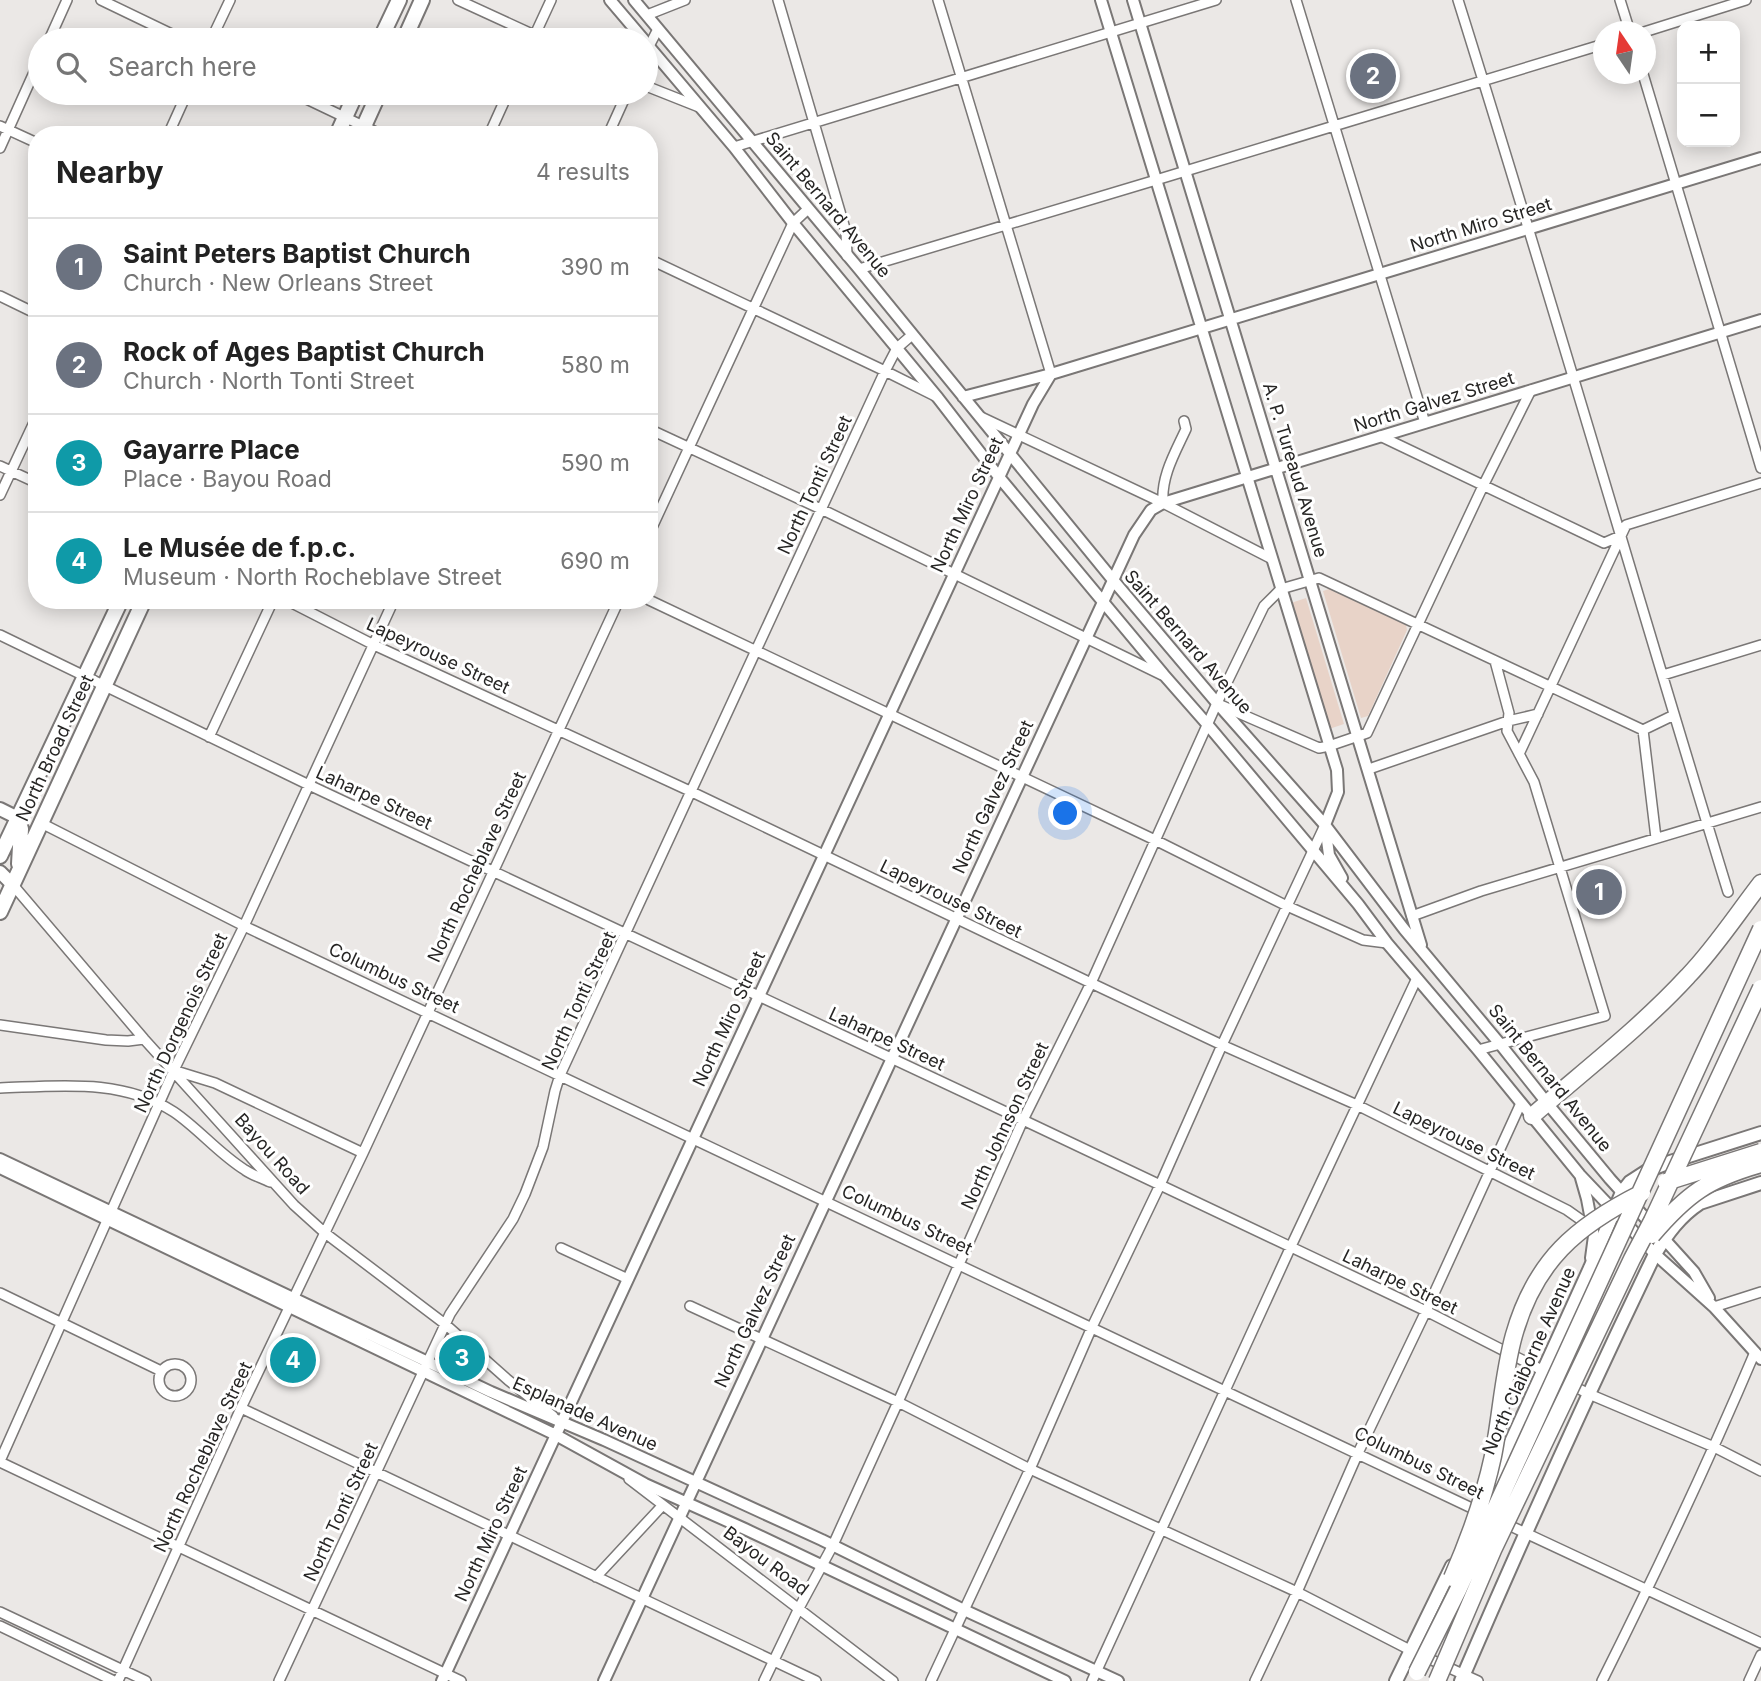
<!DOCTYPE html>
<meta charset="utf-8">
<style>
:root{--surface:#fff;--page:#f6f6f6;--text:#222;--muted:#767676;--line:#e0e0e0;--accent:#0b8043}
body{margin:0;font-family:Inter,sans-serif;background:var(--page);color:var(--text)}
.controls{position:absolute;right:21px;top:21px;display:grid;overflow:hidden;border-radius:14px;box-shadow:0 4px 18px #0003}
.controls button{width:63px;height:63px;display:grid;place-items:center;padding:0;border:0;border-bottom:2px solid var(--line);background:var(--surface);color:var(--text);font:35px sans-serif}
.compass{position:absolute;left:1593px;top:21px;width:63px;height:63px;border-radius:50%;background:var(--surface);box-shadow:0 4px 18px #0003;rotate:347deg}
.you{position:absolute;left:1066px;top:814px;width:24px;height:24px;margin:-18px;border:5px solid #fff;border-radius:50%;background:#1a73e8;box-shadow:0 0 0 10px #1a73e833}
.badge{display:grid;place-items:center;width:46px;height:46px;border-radius:50%;background:var(--accent);color:#fff;font-size:23px;font-weight:700}
.pin{position:absolute;translate:-50% -50%;border:4px solid #fff;box-shadow:0 2px 7px #0006}
.list{margin:0;padding:0;list-style:none}
h2{display:flex;justify-content:space-between;align-items:center;height:91px;margin:0;padding:0 28px;font-size:30px}
h2 small{font-size:23px;font-weight:400;color:var(--muted)}
.list li{display:grid;grid-template-columns:46px 1fr auto;gap:21px;align-items:center;box-sizing:border-box;height:98px;padding:0 28px;border-top:2px solid var(--line)}
.list b{display:block;font-size:26px;white-space:nowrap}
.list p{margin:0;font-size:23px;white-space:nowrap;color:var(--muted)}
.list em{font-size:23px;font-style:normal;color:var(--muted)}
.icon{flex:none;width:38px;height:38px;fill:none;stroke:currentColor;stroke-width:2;stroke-linecap:round;stroke-linejoin:round}
.map{position:relative;flex:none;width:1761px;height:1681px;overflow:hidden}
.search{position:absolute;background:var(--surface);box-shadow:0 4px 18px #0003;left:28px;top:28px;width:630px;height:77px;display:flex;align-items:center;gap:18px;box-sizing:border-box;padding:0 24px;border-radius:38px;color:var(--muted);font-size:26px}
.panel{position:absolute;background:var(--surface);box-shadow:0 4px 18px #0003;left:28px;top:126px;width:630px;height:483px;border-radius:28px}
.map>svg:first-child{display:block}
.green{fill:#e8d3c8}
.lines{fill:none;stroke-linecap:round;stroke-linejoin:round}
.minor-casing{stroke:#7a7776;stroke-width:12}
.tertiary-casing{stroke:#7a7776;stroke-width:14}
.secondary-casing{stroke:#7a7776;stroke-width:16}
.primary-casing{stroke:#7a7776;stroke-width:18}
.motorway-casing{stroke:#7a7776;stroke-width:19}
.minor{stroke:#fff;stroke-width:9}
.tertiary{stroke:#fff;stroke-width:10}
.secondary{stroke:#fff;stroke-width:12}
.primary{stroke:#fff;stroke-width:14}
.motorway{stroke:#fff;stroke-width:16}
.motorway-bridge-casing{stroke:#7a7776;stroke-width:19;stroke-linecap:butt}
.motorway-bridge{stroke:#fff;stroke-width:16}
.labels{text-anchor:middle;stroke-width:6;stroke-linejoin:round;paint-order:stroke}
.street-label{font-size:18px;fill:#262524;stroke:#fff}
</style>
<div class="map">
<svg width="1761" height="1681" viewBox="0 0 1761 1681">
<rect width="100%" height="100%" fill="#ebe8e6"/>
<!-- green -->
<path class="green" d="M 1329,589 L 1406,625 L 1407,630 L 1368,716 L 1361,718 L 1323,591 Z
M 1306,598 L 1344,724 L 1329,729 L 1291,603 Z"/>
<g class="lines">
<defs>
<path id="minor" d="M 101,0 L 184,40
M 458,0 L 545,40
M 778,0 L 846,232 L 847,256
M 938,0 L 1051,374
M 1296,0 L 1425,423
M 1458,0 C 1551,296 1637,595 1728,892
M 1620,0 L 1630,32
M 647,15 L 685,0
M 1644,32 L 1746,0
M 533,39 L 551,0
M 49,40 L 67,0
M 211,40 L 230,0
M 646,52 L 658,29
M 1643,74 L 1761,468
M 646,86 L 699,107
M 294,93 L 382,135
M 0,126 L 37,143
M 168,135 L 187,93
M 489,135 L 508,93
M 608,135 L 627,93
M 734,147 L 1216,0
M 0,148 L 40,59
M 649,259 L 885,371 L 935,396
M 859,269 L 1156,180 L 1604,44
M 0,296 L 37,314
M 981,417 L 1163,503 L 1272,559
M 649,429 L 821,509 L 1162,675
M 1380,436 L 1604,543 L 1620,536
M 0,466 L 37,483
M 0,495 L 37,416
M 1163,503 C 1161,476 1175,453 1186,429 L 1184,421
M 649,534 L 793,223 L 808,209
M 286,600 L 374,645 L 692,792 L 1091,983 L 1222,1045 L 1357,1105 L 1567,1210 L 1584,1222 L 1588,1228
M 649,600 L 1155,840 L 1287,906 L 1363,940 L 1387,943
M 0,635 L 309,785 L 1023,1120 L 1426,1311 L 1589,1394 L 1714,1447 L 1761,1471
M 1663,675 L 1761,645
M 1218,704 L 1319,748 L 1329,746 L 1367,733 L 1483,486 L 1531,390
M 1643,730 L 1656,838
M 209,737 L 273,600
M 1519,754 L 1626,525 L 1761,483
M 1369,769 L 1508,721 L 1538,714
M 41,823 L 244,926 L 1480,1512
M 13,885 L 144,1039 L 294,1205 L 325,1233 L 445,1324 L 508,1380 L 553,1416
M 1412,916 L 1481,891 L 1761,807
M 0,1025 L 106,1040 L 128,1041 L 144,1039
M 1478,1050 L 1605,1016 L 1534,782 L 1507,731 L 1509,713 L 1495,661
M 176,1071 L 215,1083 L 363,1153
M 0,1088 C 59,1086 122,1078 174,1112 C 199,1129 219,1154 245,1170 C 252,1175 262,1178 270,1182
M 561,1248 L 628,1279
M 0,1293 L 161,1371
M 690,1306 L 898,1402 L 1030,1469 L 1297,1592 L 1410,1650 L 1478,1681
M 1714,1307 L 1761,1292
M159 1380a16 16 0 1 1 32 0a16 16 0 1 1-32 0Z
M 241,1408 L 816,1681
M 0,1461 L 174,1070 L 244,926 L 394,600
M 0,1462 L 461,1681
M 629,1479 L 893,1681
M 1502,1522 L 1761,1643
M 596,1577 L 662,1506
M 0,1612 L 146,1681
M 0,1626 L 114,1681
M 118,1681 L 241,1408 L 363,1153 L 619,600
M 279,1681 L 450,1314 L 513,1219 L 525,1194 L 543,1147 L 555,1091 L 560,1075 L 885,371 L 897,348 L 912,335
M 764,1681 L 799,1608 L 833,1545 L 898,1402 L 1023,1120 L 1091,983 L 1217,703 L 1264,606 L 1281,589 L 1319,578 L 1643,730 L 1674,715
M 931,1681 L 1030,1469 L 1092,1327 L 1160,1185 L 1222,1045 L 1325,825
M 1092,1681 L 1293,1242 L 1417,978
M 1255,1681 L 1297,1592 L 1358,1453 L 1426,1311 L 1521,1103
M 1602,1681 C 1656,1573 1708,1463 1755,1352
M 1749,1681 L 1761,1655"/>
<path id="tertiary" d="M 610,0 L 644,40
M 634,0 L 859,269 L 1113,580 L 1217,703 L 1325,825 L 1404,929 L 1500,1044 L 1547,1103 L 1610,1179 L 1694,1272 L 1709,1298
M 1101,0 L 1337,770 L 1338,792 L 1325,825 L 1329,855 L 1342,878
M 1133,0 L 1421,945
M 646,43 L 734,147 L 793,223 L 938,398 L 999,477 L 1164,675 L 1207,724 L 1358,904 L 1387,943 L 1478,1050 L 1580,1175 L 1655,1254 L 1714,1307 L 1761,1359
M 963,397 L 1051,374
M 0,1159 L 491,1392 L 604,1440 L 822,1540 L 964,1610 L 1118,1681
M 0,1168 L 556,1435 L 645,1484 L 745,1529 L 1065,1681
M 1581,1178 L 1587,1199 L 1594,1236 L 1591,1258
M 442,1681 L 1033,404 L 1051,374 L 1761,158
M 604,1681 L 1134,535 L 1151,510 L 1163,503 L 1761,320"/>
<path id="secondary" d="M 0,809 L 18,818
M 0,872 L 13,885
M 1491,1486 L 1590,1268 L 1622,1192 L 1630,1182 L 1647,1171 L 1670,1162 L 1761,1133
M 1396,1681 L 1452,1566
M 1461,1681 C 1523,1537 1587,1395 1655,1254 C 1667,1234 1680,1216 1700,1203 L 1761,1183"/>
<path id="primary" d="M 380,40 L 399,0
M 404,40 L 422,0
M 337,135 L 356,93
M 360,135 L 379,93
M 18,819 L 21,829 L 19,864
M 0,856 L 121,600
M 0,912 L 144,600"/>
<path id="motorway" d="M 1532,1116 C 1585,1070 1641,1027 1688,976 C 1715,948 1737,914 1761,883"/>
</defs>
<!-- minor casing -->
<use href="#minor" class="minor-casing"/>
<!-- tertiary casing -->
<use href="#tertiary" class="tertiary-casing"/>
<!-- secondary casing -->
<use href="#secondary" class="secondary-casing"/>
<!-- primary casing -->
<use href="#primary" class="primary-casing"/>
<!-- motorway casing -->
<use href="#motorway" class="motorway-casing"/>
<!-- minor -->
<use href="#minor" class="minor"/>
<!-- tertiary -->
<use href="#tertiary" class="tertiary"/>
<!-- secondary -->
<use href="#secondary" class="secondary"/>
<!-- primary -->
<use href="#primary" class="primary"/>
<!-- motorway -->
<use href="#motorway" class="motorway"/>
<defs>
<path id="motorway-bridge" d="M 1666,1182 L 1761,1152
M 1652,1235 C 1687,1194 1708,1179 1761,1164
M 1452,1578 C 1469,1539 1484,1498 1493,1456 C 1501,1416 1503,1374 1514,1335 C 1535,1261 1576,1226 1642,1193
M 1417,1672 L 1458,1590 L 1761,929
M 1437,1681 L 1493,1550 L 1632,1259 L 1652,1221 L 1761,988"/>
</defs>
<!-- motorway-bridge casing -->
<use href="#motorway-bridge" class="motorway-bridge-casing"/>
<!-- motorway-bridge -->
<use href="#motorway-bridge" class="motorway-bridge"/>
</g>
<g class="labels">
<!-- street labels -->
<g class="street-label">
<text transform="translate(828 205) rotate(50)" y="6">Saint Bernard Avenue</text>
<text transform="translate(1481 225) rotate(-17)" y="6">North Miro Street</text>
<text transform="translate(1434 402) rotate(-17)" y="6">North Galvez Street</text>
<text transform="translate(1295 470) rotate(73)" y="6">A. P. Tureaud Avenue</text>
<text transform="translate(815 485) rotate(-65)" y="6">North Tonti Street</text>
<text transform="translate(967 505) rotate(-65)" y="6">North Miro Street</text>
<text transform="translate(1188 642) rotate(49)" y="6">Saint Bernard Avenue</text>
<text transform="translate(438 656) rotate(25)" y="6">Lapeyrouse Street</text>
<text transform="translate(55 748) rotate(-65)" y="6">North Broad Street</text>
<text transform="translate(993 797) rotate(-65)" y="6">North Galvez Street</text>
<text transform="translate(374 798) rotate(25)" y="6">Laharpe Street</text>
<text transform="translate(477 867) rotate(-65)" y="6">North Rocheblave Street</text>
<text transform="translate(951 899) rotate(26)" y="6">Lapeyrouse Street</text>
<text transform="translate(394 978) rotate(25)" y="6">Columbus Street</text>
<text transform="translate(579 1001) rotate(-65)" y="6">North Tonti Street</text>
<text transform="translate(729 1019) rotate(-65)" y="6">North Miro Street</text>
<text transform="translate(181 1023) rotate(-65)" y="6">North Dorgenois Street</text>
<text transform="translate(887 1039) rotate(25)" y="6">Laharpe Street</text>
<text transform="translate(1550 1078) rotate(51)" y="6">Saint Bernard Avenue</text>
<text transform="translate(1005 1126) rotate(-65)" y="6">North Johnson Street</text>
<text transform="translate(1464 1141) rotate(26)" y="6">Lapeyrouse Street</text>
<text transform="translate(272 1154) rotate(48)" y="6">Bayou Road</text>
<text transform="translate(907 1220) rotate(25)" y="6">Columbus Street</text>
<text transform="translate(1400 1282) rotate(26)" y="6">Laharpe Street</text>
<text transform="translate(755 1311) rotate(-65)" y="6">North Galvez Street</text>
<text transform="translate(1529 1361) rotate(-66)" y="6">North Claiborne Avenue</text>
<text transform="translate(585 1414) rotate(24)" y="6">Esplanade Avenue</text>
<text transform="translate(203 1457) rotate(-65)" y="6">North Rocheblave Street</text>
<text transform="translate(1419 1463) rotate(26)" y="6">Columbus Street</text>
<text transform="translate(341 1512) rotate(-65)" y="6">North Tonti Street</text>
<text transform="translate(491 1534) rotate(-65)" y="6">North Miro Street</text>
<text transform="translate(766 1561) rotate(37)" y="6">Bayou Road</text>
</g>
</g>
</svg>
<div class="controls">
<button>+</button>
<button>−</button>
</div>
<svg class="compass" viewBox="-18 -18 36 36"><path d="M0-13l5 13h-10z" fill="#e53935"/><path d="M0 13l5-13h-10z" fill="#767676"/></svg>
<div class="you"></div>
<div class="pin badge" style="left:1599px;top:892px;background:#6b7280">1</div>
<div class="pin badge" style="left:1373px;top:76px;background:#6b7280">2</div>
<div class="pin badge" style="left:462px;top:1358px;background:#0f9aa8">3</div>
<div class="pin badge" style="left:293px;top:1360px;background:#0f9aa8">4</div>
<div class="search"><svg class="icon" aria-label="search" viewBox="0 0 24 24"><circle cx="10" cy="10" r="6"/><path d="M15 15l6 6"/></svg>Search here</div>
<section class="panel">
<h2>Nearby<small>4 results</small></h2>
<ul class="list">
<li><span class="badge" style="background:#6b7280">1</span><div><b>Saint Peters Baptist Church</b><p>Church · New Orleans Street</p></div><em>390 m</em></li>
<li><span class="badge" style="background:#6b7280">2</span><div><b>Rock of Ages Baptist Church</b><p>Church · North Tonti Street</p></div><em>580 m</em></li>
<li><span class="badge" style="background:#0f9aa8">3</span><div><b>Gayarre Place</b><p>Place · Bayou Road</p></div><em>590 m</em></li>
<li><span class="badge" style="background:#0f9aa8">4</span><div><b>Le Musée de f.p.c.</b><p>Museum · North Rocheblave Street</p></div><em>690 m</em></li>
</ul>
</section>
</div>
